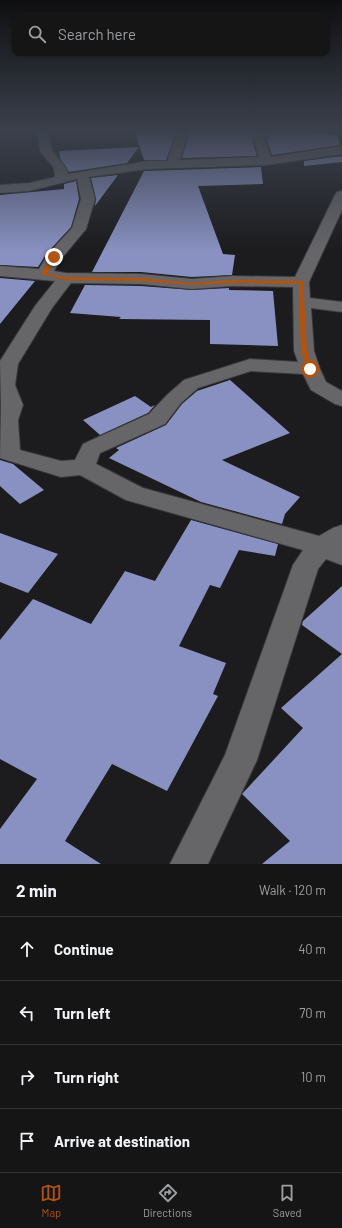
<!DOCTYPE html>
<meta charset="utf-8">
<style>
:root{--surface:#151516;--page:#222223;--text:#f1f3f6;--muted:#9d9fa1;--line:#343435;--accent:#b45309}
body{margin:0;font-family:Barlow,sans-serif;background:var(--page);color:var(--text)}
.stop{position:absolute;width:12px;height:12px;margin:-9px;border:3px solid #b45309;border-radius:50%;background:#fff}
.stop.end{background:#b45309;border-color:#fff;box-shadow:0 1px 4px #0008}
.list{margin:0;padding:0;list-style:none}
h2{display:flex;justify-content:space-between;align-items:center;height:52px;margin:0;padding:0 16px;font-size:17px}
h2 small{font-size:13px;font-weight:400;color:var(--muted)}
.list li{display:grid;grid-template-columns:26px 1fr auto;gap:12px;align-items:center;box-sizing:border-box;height:64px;padding:0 16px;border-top:1px solid var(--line)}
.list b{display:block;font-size:15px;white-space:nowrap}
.list em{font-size:13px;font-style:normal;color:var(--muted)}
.icon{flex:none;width:22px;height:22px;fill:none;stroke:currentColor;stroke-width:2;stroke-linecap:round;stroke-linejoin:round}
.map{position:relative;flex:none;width:342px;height:864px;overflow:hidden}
.search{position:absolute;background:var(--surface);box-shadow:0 1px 3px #0004;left:12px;right:12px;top:12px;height:44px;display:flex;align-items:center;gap:10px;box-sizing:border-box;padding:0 14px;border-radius:8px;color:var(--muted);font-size:15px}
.sheet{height:308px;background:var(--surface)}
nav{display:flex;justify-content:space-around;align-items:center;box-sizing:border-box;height:56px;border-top:1px solid var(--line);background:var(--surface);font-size:11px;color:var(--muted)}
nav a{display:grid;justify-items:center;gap:2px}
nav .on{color:var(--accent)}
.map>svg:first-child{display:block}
.building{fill:#8991c2}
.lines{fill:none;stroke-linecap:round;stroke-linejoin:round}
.minor-casing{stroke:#393a3b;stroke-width:2}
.minor{fill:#666669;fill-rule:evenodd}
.route{fill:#b45309}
</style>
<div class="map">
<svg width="342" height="864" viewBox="0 0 342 864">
<rect width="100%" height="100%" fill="#1c1c1e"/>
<!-- building -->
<path class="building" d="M 137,130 L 177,130 L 166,160 L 144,160 L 135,133 L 138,133 Z
M 190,130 L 258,131 L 252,140 L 257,156 L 182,158 Z
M 272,131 L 337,134 L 340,145 L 272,155 L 267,140 Z
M 139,147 L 127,163 L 69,172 L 60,158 L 59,151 Z
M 342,156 L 342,162 L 304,166 L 304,161 Z
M 261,167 L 263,184 L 198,186 L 223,254 L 235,255 L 232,275 L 192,277 L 141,272 L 92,272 L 144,171 Z
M 118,175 L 95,206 L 96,199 L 91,178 Z
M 76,181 L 79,199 L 71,227 L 47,253 L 38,267 L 0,265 L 0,195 L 64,189 L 64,184 Z
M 0,278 L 35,281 L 0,324 Z
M 85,285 L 141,286 L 192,290 L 229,288 L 229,290 L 273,291 L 278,346 L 210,344 L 210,320 L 119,319 L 121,317 L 70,313 Z
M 230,380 L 290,433 L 222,460 L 300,497 L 285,514 L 282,524 L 201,502 L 109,458 L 119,450 L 116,448 L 166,425 L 182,404 L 197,391 Z
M 135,396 L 151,407 L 155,405 L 148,413 L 100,435 L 83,420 Z
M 0,460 L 13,464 L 44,490 L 20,504 L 0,486 Z
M 191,520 L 278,544 L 275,556 L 239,550 L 220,588 L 210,585 L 179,646 L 226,663 L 213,694 L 218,696 L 167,791 L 112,764 L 65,841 L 101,864 L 0,864 L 0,829 L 37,779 L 0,759 L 0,640 L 33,599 L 91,624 L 125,571 L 155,581 Z
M 0,533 L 58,554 L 28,593 L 0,582 Z
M 342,586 L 342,864 L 262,864 L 290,841 L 242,794 L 303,728 L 281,708 L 342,654 L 302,625 L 303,621 Z"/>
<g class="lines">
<defs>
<path id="minor" d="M 37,130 L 47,130 L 52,150 L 66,168 L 68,174 L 148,161 L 167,161 L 178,130 L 189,130 L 180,160 L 259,157 L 253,140 L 260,130 L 271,130 L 265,140 L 271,157 L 342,146 L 342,154 L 266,165 L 148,169 L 89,177 L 95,199 L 86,229 L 61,259 L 54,271 L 66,273 L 141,274 L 192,279 L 232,276 L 295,277 L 335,195 L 337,192 L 342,191 L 342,210 L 309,282 L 310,298 L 342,302 L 342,312 L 311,308 L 314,351 L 320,369 L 326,382 L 342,391 L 342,406 L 335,404 L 311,390 L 303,374 L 251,371 L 198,388 L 181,403 L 165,424 L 100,453 L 96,464 L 143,488 L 319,536 L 333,528 L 342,525 L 342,565 L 326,559 L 318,569 L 257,760 L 208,864 L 170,864 L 225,755 L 293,565 L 303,550 L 126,500 L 80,475 L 61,477 L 0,458 L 1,405 L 0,361 L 35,306 L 55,281 L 0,276 L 0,266 L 39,269 L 48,254 L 72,228 L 81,199 L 77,179 L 29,191 L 0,193 L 0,185 L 29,183 L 55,177 L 54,168 L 40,151 ZM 71,283 L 141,284 L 192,289 L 232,286 L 293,287 L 294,351 L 298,362 L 250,359 L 184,380 L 167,395 L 149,414 L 83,444 L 75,460 L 61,461 L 20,450 L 18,420 L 23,405 L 15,385 L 18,364 L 52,308 Z"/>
</defs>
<!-- minor casing -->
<use href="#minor" class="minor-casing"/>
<!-- minor -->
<use href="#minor" class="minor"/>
</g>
<!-- sky -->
<linearGradient id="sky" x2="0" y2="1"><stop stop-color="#0f0f10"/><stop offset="0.52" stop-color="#3a404c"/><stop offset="1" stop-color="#3a404c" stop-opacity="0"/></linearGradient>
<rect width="342" height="251" fill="url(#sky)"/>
<!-- route -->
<path class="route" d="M 52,256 L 56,257 L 47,274 L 66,277 L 141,278 L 192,283 L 232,280 L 303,281 L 307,351 L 313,369 L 310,371 L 307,369 L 301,351 L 299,284 L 232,283 L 192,285 L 141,281 L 66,280 L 41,274 Z"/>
</svg>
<div class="stop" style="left:310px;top:369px"></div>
<div class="stop end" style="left:54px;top:257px"></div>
<div class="search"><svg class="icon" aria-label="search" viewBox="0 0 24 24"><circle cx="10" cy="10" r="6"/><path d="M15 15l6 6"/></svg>Search here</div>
</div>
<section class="sheet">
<h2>2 min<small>Walk · 120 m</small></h2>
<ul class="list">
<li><svg class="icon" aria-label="ahead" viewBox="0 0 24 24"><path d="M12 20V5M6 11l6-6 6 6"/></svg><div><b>Continue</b></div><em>40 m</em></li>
<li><svg class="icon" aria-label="left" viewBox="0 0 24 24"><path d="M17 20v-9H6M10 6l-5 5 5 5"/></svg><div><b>Turn left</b></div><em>70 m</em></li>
<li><svg class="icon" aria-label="right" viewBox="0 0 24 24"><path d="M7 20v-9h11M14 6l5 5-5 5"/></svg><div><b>Turn right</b></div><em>10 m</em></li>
<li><svg class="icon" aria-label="arrive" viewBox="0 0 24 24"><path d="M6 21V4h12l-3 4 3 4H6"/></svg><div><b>Arrive at destination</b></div></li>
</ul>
</section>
<nav>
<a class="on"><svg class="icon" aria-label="map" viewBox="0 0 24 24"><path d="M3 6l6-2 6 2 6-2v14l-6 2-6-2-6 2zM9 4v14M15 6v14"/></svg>Map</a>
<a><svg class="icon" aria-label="directions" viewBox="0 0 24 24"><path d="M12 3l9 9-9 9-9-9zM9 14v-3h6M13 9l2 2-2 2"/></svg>Directions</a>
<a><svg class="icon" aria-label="saved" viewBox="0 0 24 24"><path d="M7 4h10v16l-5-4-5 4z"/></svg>Saved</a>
</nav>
